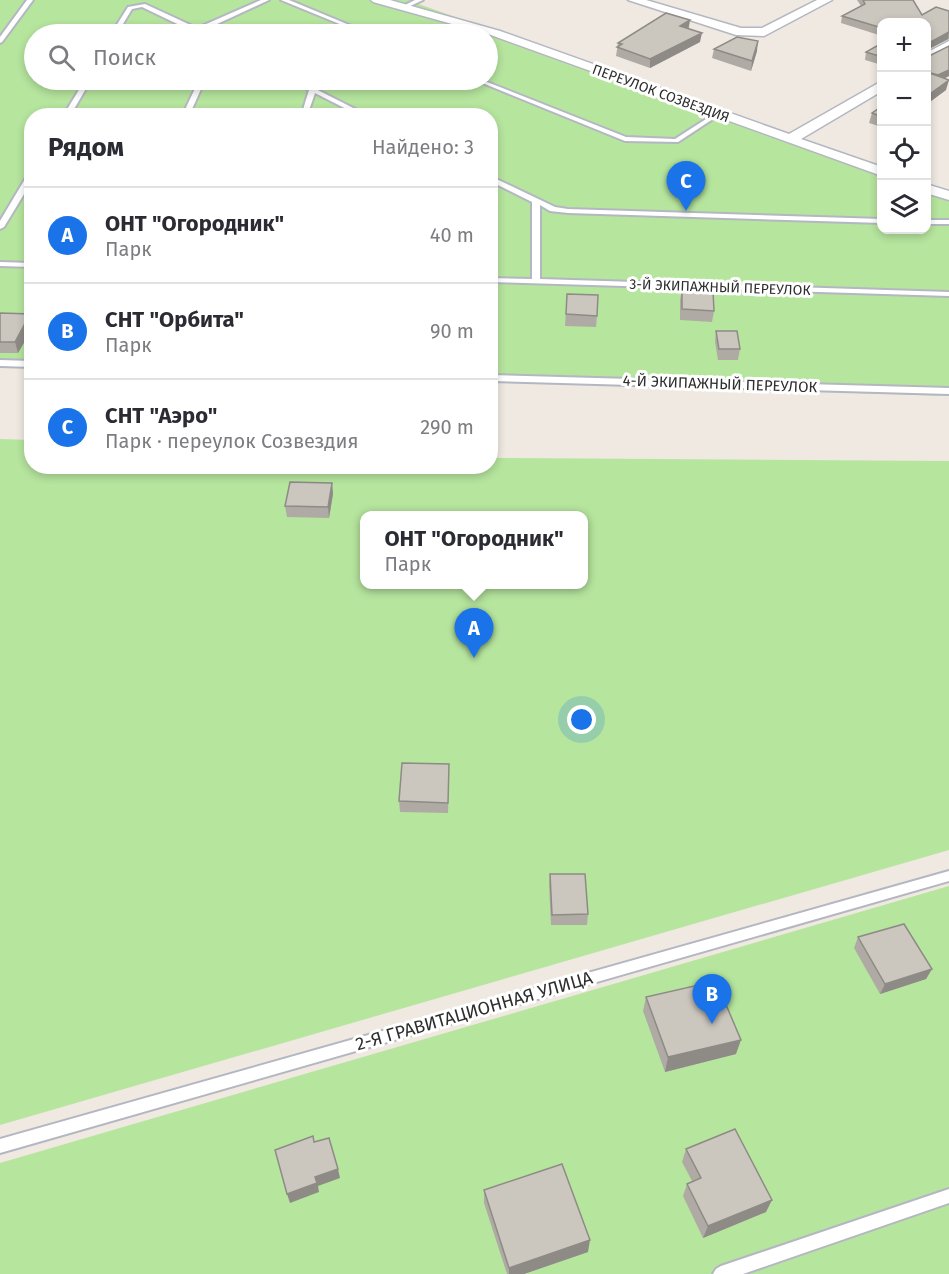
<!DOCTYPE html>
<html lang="ru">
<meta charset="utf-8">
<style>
:root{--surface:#fff;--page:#f2f2f3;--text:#2b2b33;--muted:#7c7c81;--line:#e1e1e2;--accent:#1a73e8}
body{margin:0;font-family:"Fira Sans",sans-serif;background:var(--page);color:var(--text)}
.controls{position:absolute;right:18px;top:18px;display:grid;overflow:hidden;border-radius:12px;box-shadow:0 3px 9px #0003}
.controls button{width:54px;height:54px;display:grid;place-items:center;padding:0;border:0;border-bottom:2px solid var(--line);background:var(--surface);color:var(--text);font:30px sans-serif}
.you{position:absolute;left:582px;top:720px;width:21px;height:21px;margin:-15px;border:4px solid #fff;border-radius:50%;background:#1a73e8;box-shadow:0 0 0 9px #1a73e833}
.badge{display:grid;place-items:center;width:39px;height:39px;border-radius:50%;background:var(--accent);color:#fff;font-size:20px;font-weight:700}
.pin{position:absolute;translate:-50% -50px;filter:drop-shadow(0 2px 3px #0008)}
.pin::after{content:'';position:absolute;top:32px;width:21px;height:18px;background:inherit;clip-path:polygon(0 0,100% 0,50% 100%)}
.popup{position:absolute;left:360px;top:511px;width:228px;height:78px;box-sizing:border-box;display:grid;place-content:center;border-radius:12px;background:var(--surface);filter:drop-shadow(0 2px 4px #0005);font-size:20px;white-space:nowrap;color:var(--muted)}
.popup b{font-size:22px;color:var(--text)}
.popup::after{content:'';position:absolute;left:50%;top:100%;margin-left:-12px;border:12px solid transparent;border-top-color:var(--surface)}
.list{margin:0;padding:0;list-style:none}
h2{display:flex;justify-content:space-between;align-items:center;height:78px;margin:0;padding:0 24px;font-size:26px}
h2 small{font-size:20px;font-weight:400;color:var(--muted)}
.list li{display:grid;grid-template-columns:39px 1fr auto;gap:18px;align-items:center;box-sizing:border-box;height:96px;padding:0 24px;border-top:2px solid var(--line)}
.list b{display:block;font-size:22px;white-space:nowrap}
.list p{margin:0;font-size:20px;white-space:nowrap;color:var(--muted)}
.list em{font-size:20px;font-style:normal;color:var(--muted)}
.icon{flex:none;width:33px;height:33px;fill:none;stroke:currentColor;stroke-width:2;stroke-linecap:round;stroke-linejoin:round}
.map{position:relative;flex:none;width:949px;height:1274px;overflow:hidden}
.search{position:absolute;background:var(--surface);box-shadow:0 3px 9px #0003;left:24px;top:24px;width:474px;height:66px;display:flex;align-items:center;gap:15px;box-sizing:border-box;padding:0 21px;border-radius:33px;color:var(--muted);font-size:22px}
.panel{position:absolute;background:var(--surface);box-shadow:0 3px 9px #0003;left:24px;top:108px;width:474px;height:366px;border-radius:24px}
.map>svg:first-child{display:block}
.green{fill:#b6e59e;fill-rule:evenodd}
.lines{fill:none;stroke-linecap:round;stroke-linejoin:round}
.service-casing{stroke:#b4b7c1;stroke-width:4}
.minor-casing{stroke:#b4b7c1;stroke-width:3}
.service{fill:#fff;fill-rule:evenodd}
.minor{fill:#fff;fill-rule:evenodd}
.wall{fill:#afaba4}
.shaded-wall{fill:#8e8b86}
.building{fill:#cbc7bf;stroke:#8e8b86;stroke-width:1.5}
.labels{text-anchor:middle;stroke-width:6;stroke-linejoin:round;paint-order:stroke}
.far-street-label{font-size:14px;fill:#2e2e2e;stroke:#fff}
.street-label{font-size:15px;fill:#2e2e2e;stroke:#fff}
.near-street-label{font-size:18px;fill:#2e2e2e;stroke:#fff}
</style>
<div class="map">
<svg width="949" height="1274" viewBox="0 0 949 1274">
<rect width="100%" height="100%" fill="#efe9e1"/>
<!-- green -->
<path class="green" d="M 0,0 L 417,0 L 413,2 L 881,168 L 882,230 L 926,230 L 927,184 L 949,192 L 949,396 L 491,381 L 490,116 L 32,116 L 31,366 L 0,365 ZM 34,34 L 488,34 L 488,80 L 34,80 Z
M 0,439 L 31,440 L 32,466 L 490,466 L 491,458 L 949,461 L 949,850 L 0,1125 ZM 364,516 L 584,516 L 584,584 L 364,584 Z
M 949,886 L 949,1274 L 0,1274 L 0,1163 Z"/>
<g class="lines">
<defs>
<path id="service" d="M 27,0 L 33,0 L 2,42 L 0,43 L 0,37 Z
M 261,0 L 269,0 L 202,31 L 207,34 L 194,32 L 142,7 L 132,9 L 117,34 L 111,34 L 128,7 L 145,4 L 197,28 Z
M 281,0 L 289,0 L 371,34 L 364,34 Z
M 415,0 L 423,0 L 408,7 L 403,6 Z
M 85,80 L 91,80 L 70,116 L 63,116 Z
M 199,80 L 205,80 L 189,116 L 182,116 Z
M 291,80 L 298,80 L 369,116 L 360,116 L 315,93 L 307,116 L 301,116 L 309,90 Z
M 475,80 L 482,80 L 626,137 L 675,139 L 717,112 L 722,113 L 678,142 L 625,141 Z
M 32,172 L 32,181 L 4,227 L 0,229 L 0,221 L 28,174 Z
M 490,176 L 555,207 L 568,209 L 882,219 L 882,223 L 568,213 L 550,211 L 540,205 L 540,279 L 949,292 L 949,296 L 490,282 L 490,278 L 532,279 L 532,202 L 490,181 Z
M 926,220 L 949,220 L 949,224 L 926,224 Z
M 0,262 L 32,263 L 32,267 L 0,266 Z
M 0,360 L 32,361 L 32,367 L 0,366 Z
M 490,375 L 949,388 L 949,394 L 490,381 Z
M 949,871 L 949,881 L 0,1153 L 0,1139 Z
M 949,1189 L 949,1203 L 743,1274 L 713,1274 L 716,1269 L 721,1266 Z"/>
<path id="minor" d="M 371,0 L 390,0 L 500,31 L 789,134 L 882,81 L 882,91 L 801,139 L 882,167 L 882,176 L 488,34 L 373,2 Z
M 628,0 L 646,0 L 741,28 L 762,28 L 817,0 L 832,0 L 764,36 L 736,35 Z
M 949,41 L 949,50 L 926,62 L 926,53 Z
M 926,184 L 949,191 L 949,200 L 926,193 Z"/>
</defs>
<!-- service casing -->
<use href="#service" class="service-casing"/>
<!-- minor casing -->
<use href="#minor" class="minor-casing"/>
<!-- service -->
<use href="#service" class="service"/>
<!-- minor -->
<use href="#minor" class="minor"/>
</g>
<!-- wall -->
<path class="wall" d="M 857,0 L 913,0 L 922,15 L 949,11 L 949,39 L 927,50 L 927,57 L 949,76 L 944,78 L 946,90 L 927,104 L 927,22 L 882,22 L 882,36 L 841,23 L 842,16 L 861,6 Z
M 690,20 L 689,28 L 700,42 L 650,68 L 616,56 L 618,43 Z
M 882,43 L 882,65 L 865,60 L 866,52 Z
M 714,49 L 757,51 L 751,71 L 712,58 Z
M 882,106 L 882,127 L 869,123 L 872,113 Z
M 682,289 L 714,311 L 712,322 L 680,320 L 680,300 Z
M 567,294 L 597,316 L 596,327 L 565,326 Z
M 0,313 L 30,314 L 32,319 L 32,329 L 18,353 L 0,353 Z
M 716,331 L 740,349 L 738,360 L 718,360 L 715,342 Z
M 332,483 L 333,494 L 329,518 L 287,517 L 285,506 Z
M 449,775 L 448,813 L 400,812 L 399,801 Z
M 550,874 L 588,914 L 587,925 L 551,925 L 549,885 Z
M 858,937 L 932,969 L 926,979 L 880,994 L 854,948 Z
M 646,997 L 736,1054 L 665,1072 L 643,1011 Z
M 686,1149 L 766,1212 L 703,1238 L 683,1196 L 687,1184 L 692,1181 L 682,1162 Z
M 484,1190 L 588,1252 L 524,1274 L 507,1274 L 484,1203 Z"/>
<!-- shaded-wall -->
<path class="shaded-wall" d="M 690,20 L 688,29 L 680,26 Z
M 949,32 L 948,39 L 927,50 L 927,44 Z
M 702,33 L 700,42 L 650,68 L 650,59 Z
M 758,41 L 757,51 L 751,71 L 752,61 Z
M 949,70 L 949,76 L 936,83 L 938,75 Z
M 949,80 L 946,90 L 927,104 L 927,96 Z
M 30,314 L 32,319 L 32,329 L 18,353 L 15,342 Z
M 332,483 L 333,494 L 329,518 L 328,507 Z
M 932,969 L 926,979 L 880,994 L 885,984 Z
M 741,1040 L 736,1054 L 665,1072 L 668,1057 Z
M 338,1169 L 340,1178 L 318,1186 L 319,1192 L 290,1203 L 287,1194 L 315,1177 Z
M 772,1200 L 766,1212 L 703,1238 L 708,1226 Z
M 590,1240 L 588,1252 L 524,1274 L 509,1274 L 509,1268 Z"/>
<!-- building -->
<path class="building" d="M 863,0 L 913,0 L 922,15 L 936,7 L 949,11 L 949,32 L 927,44 L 927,57 L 949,46 L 949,70 L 938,75 L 927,72 L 927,22 L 882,22 L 882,28 L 842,16 L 865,4 Z
M 666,13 L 690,20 L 680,26 L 702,33 L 650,59 L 617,47 L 622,44 L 618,43 Z
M 737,37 L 758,41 L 752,61 L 714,49 Z
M 882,43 L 882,57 L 866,52 Z
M 927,72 L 949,80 L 927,96 Z
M 882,106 L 882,117 L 872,113 Z
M 682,289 L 713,291 L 714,311 L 682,309 Z
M 567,294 L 598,295 L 597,316 L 566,314 Z
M 0,313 L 30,314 L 15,342 L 0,342 Z
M 716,331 L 737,331 L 740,349 L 719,349 Z
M 290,482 L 332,483 L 328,507 L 285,506 Z
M 402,763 L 449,764 L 448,803 L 399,801 Z
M 550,874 L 585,874 L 588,914 L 552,915 Z
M 904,924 L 932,969 L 885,984 L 858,937 Z
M 716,981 L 741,1040 L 668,1057 L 646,997 Z
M 735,1129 L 772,1200 L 708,1226 L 687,1184 L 701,1178 L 686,1149 Z
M 313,1136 L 314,1142 L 329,1138 L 338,1169 L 315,1177 L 317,1183 L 287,1194 L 275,1150 Z
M 562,1164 L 590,1240 L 509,1268 L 484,1190 Z"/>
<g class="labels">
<!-- far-street labels -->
<g class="far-street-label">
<text transform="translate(661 93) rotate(20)" y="5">ПЕРЕУЛОК СОЗВЕЗДИЯ</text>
<text transform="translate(720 287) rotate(2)" y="5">3-Й ЭКИПАЖНЫЙ ПЕРЕУЛОК</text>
</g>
<!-- street labels -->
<g class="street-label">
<text transform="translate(720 384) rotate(2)" y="5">4-Й ЭКИПАЖНЫЙ ПЕРЕУЛОК</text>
</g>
<!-- near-street labels -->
<g class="near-street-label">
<text transform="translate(474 1011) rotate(-16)" y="6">2-Я ГРАВИТАЦИОННАЯ УЛИЦА</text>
</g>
</g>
</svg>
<div class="controls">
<button>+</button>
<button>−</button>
<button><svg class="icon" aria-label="locate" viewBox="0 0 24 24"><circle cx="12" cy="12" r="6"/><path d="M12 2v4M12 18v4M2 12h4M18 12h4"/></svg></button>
<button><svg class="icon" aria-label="layers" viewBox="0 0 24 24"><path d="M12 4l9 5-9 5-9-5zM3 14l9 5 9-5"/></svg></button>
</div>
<div class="you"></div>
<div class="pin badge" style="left:474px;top:658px">A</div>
<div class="popup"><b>ОНТ &quot;Огородник&quot;</b>Парк</div>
<div class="pin badge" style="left:712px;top:1024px">B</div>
<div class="pin badge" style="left:686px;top:211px">C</div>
<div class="search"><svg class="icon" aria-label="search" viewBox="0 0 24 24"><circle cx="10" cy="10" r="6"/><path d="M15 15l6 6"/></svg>Поиск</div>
<section class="panel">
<h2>Рядом<small>Найдено: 3</small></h2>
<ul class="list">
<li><span class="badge">A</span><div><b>ОНТ &quot;Огородник&quot;</b><p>Парк</p></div><em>40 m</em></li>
<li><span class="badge">B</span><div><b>СНТ &quot;Орбита&quot;</b><p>Парк</p></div><em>90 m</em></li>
<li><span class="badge">C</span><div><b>СНТ &quot;Аэро&quot;</b><p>Парк · переулок Созвездия</p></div><em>290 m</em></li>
</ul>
</section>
</div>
